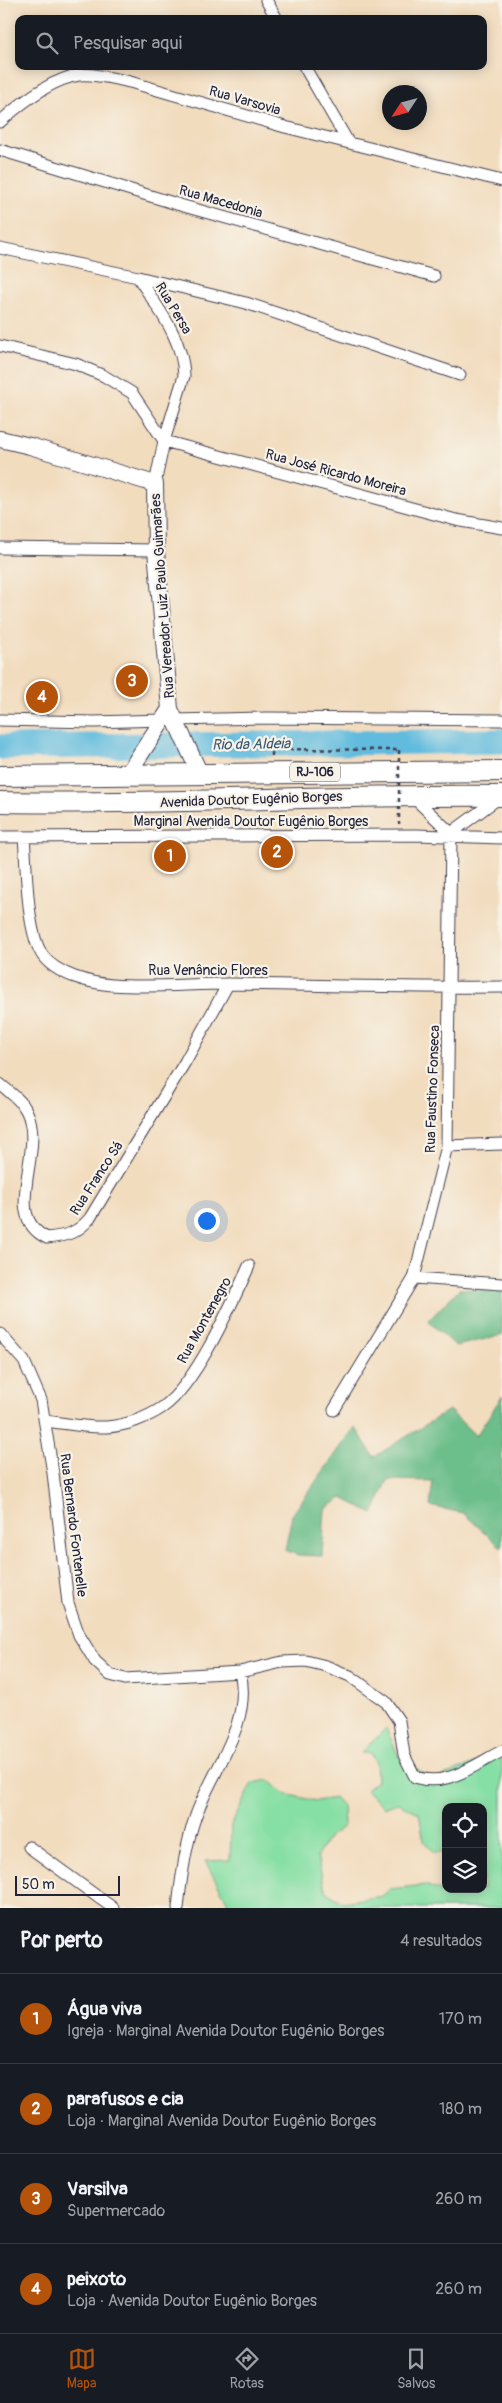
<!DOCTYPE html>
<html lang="pt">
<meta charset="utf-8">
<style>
:root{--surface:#171b24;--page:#20242c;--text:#f1f3f6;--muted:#9ea1a6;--line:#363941;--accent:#b45309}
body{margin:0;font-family:Pangolin,sans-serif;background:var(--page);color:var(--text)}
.controls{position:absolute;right:15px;bottom:15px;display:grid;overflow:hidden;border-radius:10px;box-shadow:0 2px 12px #0003}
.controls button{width:45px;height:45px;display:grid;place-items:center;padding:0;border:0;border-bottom:1px solid var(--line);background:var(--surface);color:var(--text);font:25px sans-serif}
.compass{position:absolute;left:382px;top:85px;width:45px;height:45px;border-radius:50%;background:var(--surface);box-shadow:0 2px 12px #0003;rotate:234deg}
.scale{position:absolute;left:15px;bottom:12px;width:105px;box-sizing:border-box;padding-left:5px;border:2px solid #22223b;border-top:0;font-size:14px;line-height:18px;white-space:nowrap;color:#22223b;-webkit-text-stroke:4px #f7f3e8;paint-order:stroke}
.you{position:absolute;left:206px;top:1220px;width:18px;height:18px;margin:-12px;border:4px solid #fff;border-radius:50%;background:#1a73e8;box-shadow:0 0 0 8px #1a73e833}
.badge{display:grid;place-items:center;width:32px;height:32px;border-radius:50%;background:var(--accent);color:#fff;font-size:16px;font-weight:700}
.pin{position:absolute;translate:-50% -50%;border:2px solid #fff;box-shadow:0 1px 5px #0006}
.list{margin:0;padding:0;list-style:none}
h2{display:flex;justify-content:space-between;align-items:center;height:65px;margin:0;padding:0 20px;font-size:21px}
h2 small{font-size:16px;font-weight:400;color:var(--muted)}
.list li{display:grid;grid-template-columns:32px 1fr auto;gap:15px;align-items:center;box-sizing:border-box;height:90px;padding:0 20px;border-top:1px solid var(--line)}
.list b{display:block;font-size:19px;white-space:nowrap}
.list p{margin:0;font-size:16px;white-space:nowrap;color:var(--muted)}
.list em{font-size:16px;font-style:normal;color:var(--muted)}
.icon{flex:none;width:28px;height:28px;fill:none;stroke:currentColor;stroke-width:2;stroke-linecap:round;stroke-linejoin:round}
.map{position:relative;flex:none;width:502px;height:1908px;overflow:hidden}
.search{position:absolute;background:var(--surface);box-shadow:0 2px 12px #0003;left:15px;right:15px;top:15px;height:55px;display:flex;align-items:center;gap:12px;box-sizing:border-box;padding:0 18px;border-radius:10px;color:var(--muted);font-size:19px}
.sheet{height:425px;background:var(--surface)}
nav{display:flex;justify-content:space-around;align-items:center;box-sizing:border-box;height:70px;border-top:1px solid var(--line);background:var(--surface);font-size:14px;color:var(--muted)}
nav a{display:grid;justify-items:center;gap:2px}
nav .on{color:var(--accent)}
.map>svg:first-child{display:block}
.green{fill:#86dfa4;stroke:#548070}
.forest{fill:#6cbe8a;stroke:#477062}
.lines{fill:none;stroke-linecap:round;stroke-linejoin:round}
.river{stroke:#60bbde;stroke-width:25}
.street-casing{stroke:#413e4f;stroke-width:13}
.secondary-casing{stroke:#413e4f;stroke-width:18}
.highway-casing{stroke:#413e4f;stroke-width:22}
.path{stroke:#413e4f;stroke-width:2.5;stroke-dasharray:4 4;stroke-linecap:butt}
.street{stroke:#fff;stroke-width:11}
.secondary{stroke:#fff;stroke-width:16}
.highway{stroke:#fff;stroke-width:20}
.path-bridge{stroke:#413e4f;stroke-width:2.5;stroke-dasharray:4 4;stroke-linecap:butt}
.labels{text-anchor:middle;stroke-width:4.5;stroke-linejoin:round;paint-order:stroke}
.shield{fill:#f7f3e8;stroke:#62616f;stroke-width:1}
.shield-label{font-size:12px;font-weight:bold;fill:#22223b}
.street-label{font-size:14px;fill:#22223b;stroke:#f7f3e8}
.water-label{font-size:15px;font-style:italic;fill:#385874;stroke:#f7f3e8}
</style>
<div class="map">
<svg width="502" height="1908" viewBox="0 0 502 1908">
<rect width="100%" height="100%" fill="#f7f3e8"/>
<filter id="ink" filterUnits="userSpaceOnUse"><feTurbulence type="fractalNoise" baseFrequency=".02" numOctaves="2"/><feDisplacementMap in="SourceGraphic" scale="10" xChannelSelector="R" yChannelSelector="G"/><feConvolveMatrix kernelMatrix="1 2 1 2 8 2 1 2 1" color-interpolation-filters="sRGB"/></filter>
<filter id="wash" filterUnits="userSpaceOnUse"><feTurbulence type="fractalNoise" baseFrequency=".0096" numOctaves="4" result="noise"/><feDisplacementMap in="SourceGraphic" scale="20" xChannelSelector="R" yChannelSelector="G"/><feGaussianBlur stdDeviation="1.12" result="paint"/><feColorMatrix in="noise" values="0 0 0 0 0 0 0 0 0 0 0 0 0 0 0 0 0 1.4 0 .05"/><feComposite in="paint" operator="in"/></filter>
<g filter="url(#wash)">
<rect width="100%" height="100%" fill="#f2dcbe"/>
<!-- green -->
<path class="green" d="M 386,1728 L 399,1757 L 434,1780 L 502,1752 L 502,1908 L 231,1908 L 205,1861 L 230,1860 L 231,1825 L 252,1783 L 269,1780 L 285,1794 L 316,1801 L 335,1798 L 343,1807 L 344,1826 L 329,1837 L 317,1856 L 326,1892 L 343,1902 L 382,1896 L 390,1889 L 425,1885 L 454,1896 L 461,1889 L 483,1889 L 483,1807 L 446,1807 L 446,1852 L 434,1852 L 424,1841 L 419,1813 L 398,1803 L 384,1807 L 366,1790 L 377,1781 L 376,1763 L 370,1753 L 361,1753 Z"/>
<!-- forest -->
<path class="forest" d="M 459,1289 L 502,1291 L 502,1335 L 456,1346 L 428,1321 Z
M 502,1396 L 502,1548 L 463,1513 L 430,1506 L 433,1481 L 388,1480 L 373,1514 L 342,1498 L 325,1509 L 322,1556 L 298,1555 L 285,1550 L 292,1515 L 355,1427 L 374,1457 L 449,1410 L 476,1436 Z"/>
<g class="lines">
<!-- river -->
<path class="river" d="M 0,747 L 502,741"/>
</g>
</g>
<g filter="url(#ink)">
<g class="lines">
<defs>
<path id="street" d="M 266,0 L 277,19
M 304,66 L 348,142
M 0,122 C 21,103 51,79 79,75 C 95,73 114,79 130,82 L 285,127 L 502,181
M 0,150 L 180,205 L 434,276
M 0,248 L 138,277 L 246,303 L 460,375
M 138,277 C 158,309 183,338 184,376 L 164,441 L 155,484
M 0,346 L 76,364 L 104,376 L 132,393 L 164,441
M 164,441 L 456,520 L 502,528
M 0,548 L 156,550
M 0,720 L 94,722 L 162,720
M 175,720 L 267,718 L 502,720
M 451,833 L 500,797
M 0,837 L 416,835 L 502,838
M 24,838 C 27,868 26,932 43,956 C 57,975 90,983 112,985 C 151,988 190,984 229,984 C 320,985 411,988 502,987
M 0,1084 C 9,1092 22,1100 27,1112 C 46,1152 0,1216 47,1238 C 66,1236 78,1233 90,1218 L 185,1062 L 228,984
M 447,1146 L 502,1144
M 414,1278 L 502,1284
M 0,1334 L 24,1361 L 41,1400 L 53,1473 L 68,1603 L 79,1635 L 95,1661 L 110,1675 L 125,1679 L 240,1672 L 282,1662 L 306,1661 L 326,1666 L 350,1676 L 386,1702 L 399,1721 L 404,1755 L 415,1777 C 447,1788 474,1765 502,1751
M 334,1410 L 414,1278 L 447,1146 L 451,833 L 413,797
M 45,1421 C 65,1423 86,1428 106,1427 C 125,1426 147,1418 163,1407 C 196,1384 232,1303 249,1266
M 29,1847 L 113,1908
M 178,1908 C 181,1878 185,1847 195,1818 C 211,1771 253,1724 240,1672"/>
<path id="secondary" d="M 0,439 L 30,446 L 155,484 L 156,550 L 170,709 L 200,774
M 127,775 L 170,709"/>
<path id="highway" d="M 0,776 L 502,771
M 0,802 C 167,805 335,794 502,796"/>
</defs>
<!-- street casing -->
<use href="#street" class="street-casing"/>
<!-- secondary casing -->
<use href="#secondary" class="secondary-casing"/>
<!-- highway casing -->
<use href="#highway" class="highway-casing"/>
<!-- path -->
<path class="path" d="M 272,756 L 272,749 L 399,750"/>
<!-- street -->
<use href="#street" class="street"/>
<!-- secondary -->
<use href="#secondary" class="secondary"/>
<!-- highway -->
<use href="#highway" class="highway"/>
<!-- path-bridge -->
<path class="path-bridge" d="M 399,750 L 399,824"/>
</g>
</g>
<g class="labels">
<!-- shield labels -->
<rect class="shield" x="290" y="762.5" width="50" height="19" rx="4"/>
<g class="shield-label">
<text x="315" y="776">RJ-106</text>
</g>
<!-- street labels -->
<g class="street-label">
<text transform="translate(245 100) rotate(16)" y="5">Rua Varsovia</text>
<text transform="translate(221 201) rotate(16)" y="5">Rua Macedonia</text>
<text transform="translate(174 308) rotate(59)" y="5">Rua Persa</text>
<text transform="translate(336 472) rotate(15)" y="5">Rua José Ricardo Moreira</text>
<text transform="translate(162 596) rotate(-94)" y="5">Rua Vereador Luiz Paulo Guimarães</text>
<text transform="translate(251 799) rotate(-2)" y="5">Avenida Doutor Eugênio Borges</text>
<text x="251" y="826">Marginal Avenida Doutor Eugênio Borges</text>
<text x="208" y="975">Rua Venâncio Flores</text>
<text transform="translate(432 1089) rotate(-88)" y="5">Rua Faustino Fonseca</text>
<text transform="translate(96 1178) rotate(-57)" y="5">Rua Franco Sá</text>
<text transform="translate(204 1320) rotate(-61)" y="5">Rua Montenegro</text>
<text transform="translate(74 1525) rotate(83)" y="5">Rua Bernardo Fontenelle</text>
</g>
<!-- water labels -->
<g class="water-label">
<text transform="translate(251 744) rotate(-1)" y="5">Rio da Aldeia</text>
</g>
</g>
</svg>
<div class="controls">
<button><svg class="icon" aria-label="locate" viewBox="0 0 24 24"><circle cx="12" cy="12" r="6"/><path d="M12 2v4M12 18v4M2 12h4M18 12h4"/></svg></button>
<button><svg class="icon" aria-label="layers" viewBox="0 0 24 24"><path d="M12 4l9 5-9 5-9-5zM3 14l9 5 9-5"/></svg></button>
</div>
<svg class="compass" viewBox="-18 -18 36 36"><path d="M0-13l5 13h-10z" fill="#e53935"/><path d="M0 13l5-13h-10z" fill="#9ea1a6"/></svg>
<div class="scale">50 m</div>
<div class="you"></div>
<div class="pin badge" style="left:170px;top:856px">1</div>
<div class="pin badge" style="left:277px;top:852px">2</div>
<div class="pin badge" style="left:132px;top:681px">3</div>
<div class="pin badge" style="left:42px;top:697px">4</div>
<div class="search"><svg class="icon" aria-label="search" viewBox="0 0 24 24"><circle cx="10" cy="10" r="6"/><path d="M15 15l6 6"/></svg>Pesquisar aqui</div>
</div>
<section class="sheet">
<h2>Por perto<small>4 resultados</small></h2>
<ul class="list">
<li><span class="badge">1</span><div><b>Água viva</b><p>Igreja · Marginal Avenida Doutor Eugênio Borges</p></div><em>170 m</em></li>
<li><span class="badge">2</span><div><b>parafusos e cia</b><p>Loja · Marginal Avenida Doutor Eugênio Borges</p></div><em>180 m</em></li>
<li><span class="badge">3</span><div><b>Varsilva</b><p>Supermercado</p></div><em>260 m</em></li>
<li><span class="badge">4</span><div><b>peixoto</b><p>Loja · Avenida Doutor Eugênio Borges</p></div><em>260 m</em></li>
</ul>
</section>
<nav>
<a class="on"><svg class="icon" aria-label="map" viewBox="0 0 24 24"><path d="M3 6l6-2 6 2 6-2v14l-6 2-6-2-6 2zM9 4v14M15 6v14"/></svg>Mapa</a>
<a><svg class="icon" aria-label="directions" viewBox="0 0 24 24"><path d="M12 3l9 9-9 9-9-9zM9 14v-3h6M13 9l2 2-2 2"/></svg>Rotas</a>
<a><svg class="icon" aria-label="saved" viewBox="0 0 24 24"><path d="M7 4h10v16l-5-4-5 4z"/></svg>Salvos</a>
</nav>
